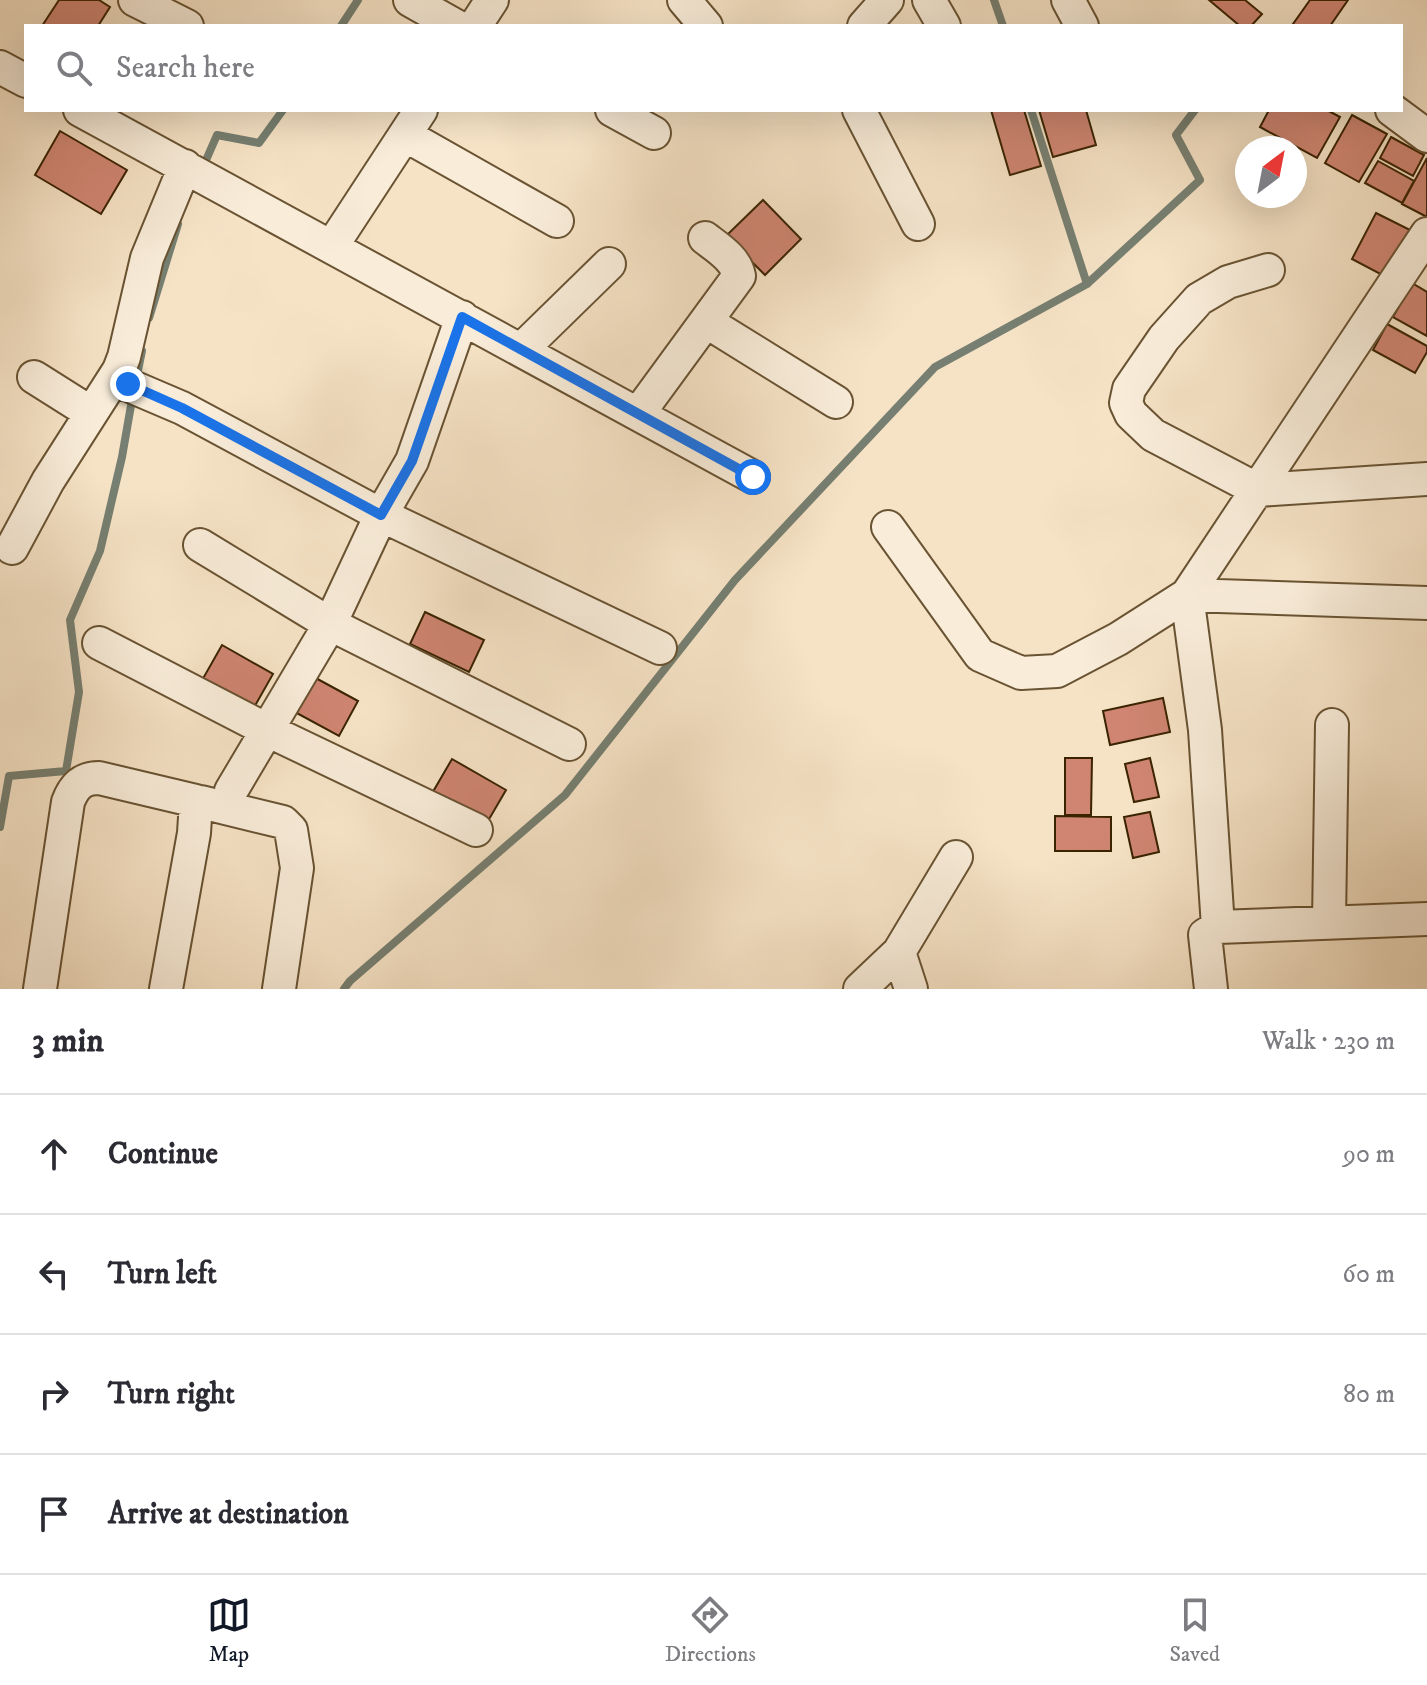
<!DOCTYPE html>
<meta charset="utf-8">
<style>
:root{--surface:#fff;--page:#f2f2f3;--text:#2b2b33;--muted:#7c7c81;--line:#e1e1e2;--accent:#111827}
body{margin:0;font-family:"IM FELL DW Pica",serif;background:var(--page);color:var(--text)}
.compass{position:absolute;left:1235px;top:136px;width:72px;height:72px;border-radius:50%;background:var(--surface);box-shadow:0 8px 32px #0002;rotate:32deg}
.stop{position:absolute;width:24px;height:24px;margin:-18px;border:6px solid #1a73e8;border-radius:50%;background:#fff}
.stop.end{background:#1a73e8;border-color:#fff;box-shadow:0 2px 8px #0008}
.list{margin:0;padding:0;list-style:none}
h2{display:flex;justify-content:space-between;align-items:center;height:104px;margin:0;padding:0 32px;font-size:34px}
h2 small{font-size:26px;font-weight:400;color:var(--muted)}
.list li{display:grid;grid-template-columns:52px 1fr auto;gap:24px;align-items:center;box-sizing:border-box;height:120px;padding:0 32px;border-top:2px solid var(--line)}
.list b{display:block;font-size:30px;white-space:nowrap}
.list em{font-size:26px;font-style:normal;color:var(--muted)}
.icon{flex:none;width:44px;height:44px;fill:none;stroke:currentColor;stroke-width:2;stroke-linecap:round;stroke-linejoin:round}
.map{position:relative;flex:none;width:1427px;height:989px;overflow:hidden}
.search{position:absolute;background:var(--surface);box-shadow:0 8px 32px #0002;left:24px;right:24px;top:24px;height:88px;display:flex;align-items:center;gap:20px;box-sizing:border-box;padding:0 28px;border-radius:0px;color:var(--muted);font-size:30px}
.sheet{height:584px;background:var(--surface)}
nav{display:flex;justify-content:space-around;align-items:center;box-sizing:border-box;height:112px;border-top:2px solid var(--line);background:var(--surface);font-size:22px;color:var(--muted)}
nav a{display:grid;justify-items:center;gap:4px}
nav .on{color:var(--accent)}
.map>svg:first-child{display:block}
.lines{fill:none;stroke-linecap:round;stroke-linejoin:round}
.stream{stroke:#767f71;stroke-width:8}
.building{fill:#cf8572;stroke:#3a2301;stroke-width:2}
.minor-casing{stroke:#695332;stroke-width:36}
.minor{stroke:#f9edda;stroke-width:32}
.route{stroke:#1a73e8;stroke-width:10}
</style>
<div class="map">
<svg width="1427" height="989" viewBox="0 0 1427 989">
<rect width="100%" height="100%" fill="#f6e3c6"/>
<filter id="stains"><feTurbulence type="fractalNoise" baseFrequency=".0025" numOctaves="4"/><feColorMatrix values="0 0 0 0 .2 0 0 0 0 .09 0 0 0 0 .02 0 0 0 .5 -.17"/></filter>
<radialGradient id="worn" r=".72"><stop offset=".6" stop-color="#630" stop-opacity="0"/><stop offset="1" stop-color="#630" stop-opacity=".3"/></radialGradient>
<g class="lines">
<!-- stream -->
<path class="stream" d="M 994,0 L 1003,26
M 341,26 L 358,0
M 1031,110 L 1087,284
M 203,167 L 217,135 L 259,143 L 283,110
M 149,318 L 178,224
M 136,380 L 142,351
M 0,827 L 9,776 L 66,771 L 79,692 L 70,620 L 100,551 L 122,457 L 133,394
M 344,989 L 350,981 L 565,795 L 735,580 L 935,367 L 1087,284 L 1200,180 L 1176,135 L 1195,110"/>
</g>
<!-- building -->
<path class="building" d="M 59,0 L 99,0 L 110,7 L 98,26 L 42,26 Z
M 1209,0 L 1245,0 L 1262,14 L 1251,26 L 1240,26 Z
M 1310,0 L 1348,0 L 1330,26 L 1296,26 L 1293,24 Z
M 991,110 L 1024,110 L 1041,166 L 1010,175 Z
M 1039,110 L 1086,110 L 1096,145 L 1053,157 Z
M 1269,110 L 1327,110 L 1340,117 L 1317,158 L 1260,127 Z
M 1352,115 L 1387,134 L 1359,182 L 1325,163 Z
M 60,131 L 127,170 L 101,214 L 35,175 Z
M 1391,137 L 1424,155 L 1413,176 L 1380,158 Z
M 1427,158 L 1427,217 L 1402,204 Z
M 1378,161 L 1414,181 L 1402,203 L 1365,183 Z
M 763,200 L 801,239 L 765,275 L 726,236 Z
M 1376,213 L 1410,230 L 1386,277 L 1352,259 Z
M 1412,283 L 1427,292 L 1427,336 L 1393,317 Z
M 1387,324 L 1427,346 L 1427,352 L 1415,373 L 1373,350 Z
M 425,612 L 484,640 L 469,672 L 410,644 Z
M 222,645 L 273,674 L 252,711 L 201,682 Z
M 312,676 L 358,701 L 339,736 L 293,711 Z
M 1163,698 L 1170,732 L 1110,745 L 1103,711 Z
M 1065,758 L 1092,758 L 1091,815 L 1065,815 Z
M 1150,758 L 1159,797 L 1134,802 L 1125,764 Z
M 452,759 L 506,790 L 481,833 L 427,802 Z
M 1150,812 L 1159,852 L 1133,858 L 1124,817 Z
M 1055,816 L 1111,817 L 1111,851 L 1055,851 Z"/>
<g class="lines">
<defs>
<path id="minor" d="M 135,0 L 187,26
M 410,0 L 456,26
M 684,0 L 706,26
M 929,0 L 944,26
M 1068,0 L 1082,26
M 475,26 L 492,0
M 864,26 L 887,0
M 0,67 L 26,81
M 80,110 L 753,477
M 612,110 L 654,133
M 859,110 L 918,224
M 1392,110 L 1427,136
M 405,135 L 557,221
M 332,246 L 421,110
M 1268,270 L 1228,282 L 1199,299 L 1164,338 L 1129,389 L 1126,403 L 1131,414 L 1153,435 L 1258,490 L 1427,479
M 707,322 L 836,402
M 521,350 L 609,264
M 34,377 L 91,413
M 114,379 L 182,408 L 381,515 L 660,648
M 638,414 L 739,276 C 736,259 718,248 705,238
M 888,527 L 980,655 L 1021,673 L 1057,671 L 1118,639 L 1187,595 L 1427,234
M 200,545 L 330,624 L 569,744
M 12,548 L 48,481 L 119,370 L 124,357 L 147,258 L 185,166
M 1187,595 L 1205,730 L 1218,927
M 1187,595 L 1427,603
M 99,643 L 267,730 L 476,830
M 231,791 L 330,624 L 381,515 L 412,461 L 462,317
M 201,802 L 283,822 L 291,830 L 297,868 L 279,989
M 1329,922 L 1332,725
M 899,952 L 911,989
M 40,989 L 68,802 C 74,786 82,778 99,778 L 196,801 L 194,833 L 166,989
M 860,989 L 899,952 L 956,857
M 1211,989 L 1205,935 L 1218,927 L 1427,919"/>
</defs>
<!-- minor casing -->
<use href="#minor" class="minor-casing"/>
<!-- minor -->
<use href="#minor" class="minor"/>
</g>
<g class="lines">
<!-- route -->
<path class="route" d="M 128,384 L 182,408 L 381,515 L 412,461 L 462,317 L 753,477"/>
</g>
<rect width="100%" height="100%" filter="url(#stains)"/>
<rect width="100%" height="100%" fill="url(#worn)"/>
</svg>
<svg class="compass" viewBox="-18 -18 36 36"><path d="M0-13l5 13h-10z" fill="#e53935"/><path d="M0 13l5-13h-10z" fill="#7c7c81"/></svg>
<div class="stop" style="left:753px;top:477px"></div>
<div class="stop end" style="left:128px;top:384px"></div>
<div class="search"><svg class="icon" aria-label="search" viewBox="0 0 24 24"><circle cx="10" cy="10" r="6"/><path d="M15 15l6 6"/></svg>Search here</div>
</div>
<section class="sheet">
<h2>3 min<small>Walk · 230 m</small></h2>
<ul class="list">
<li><svg class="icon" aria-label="ahead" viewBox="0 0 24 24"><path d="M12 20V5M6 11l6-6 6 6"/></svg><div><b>Continue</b></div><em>90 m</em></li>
<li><svg class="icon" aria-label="left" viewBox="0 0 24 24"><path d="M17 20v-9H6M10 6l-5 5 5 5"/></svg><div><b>Turn left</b></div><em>60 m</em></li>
<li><svg class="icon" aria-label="right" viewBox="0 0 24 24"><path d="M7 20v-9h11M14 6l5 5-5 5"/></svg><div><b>Turn right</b></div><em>80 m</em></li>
<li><svg class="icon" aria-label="arrive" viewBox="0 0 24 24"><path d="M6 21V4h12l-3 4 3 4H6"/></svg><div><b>Arrive at destination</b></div></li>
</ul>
</section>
<nav>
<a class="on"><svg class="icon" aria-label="map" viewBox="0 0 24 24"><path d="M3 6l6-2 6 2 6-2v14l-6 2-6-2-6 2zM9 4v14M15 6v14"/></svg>Map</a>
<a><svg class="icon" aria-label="directions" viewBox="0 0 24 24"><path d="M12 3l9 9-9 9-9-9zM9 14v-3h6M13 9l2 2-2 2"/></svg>Directions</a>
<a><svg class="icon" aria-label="saved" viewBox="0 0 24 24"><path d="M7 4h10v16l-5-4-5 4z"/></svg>Saved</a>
</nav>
